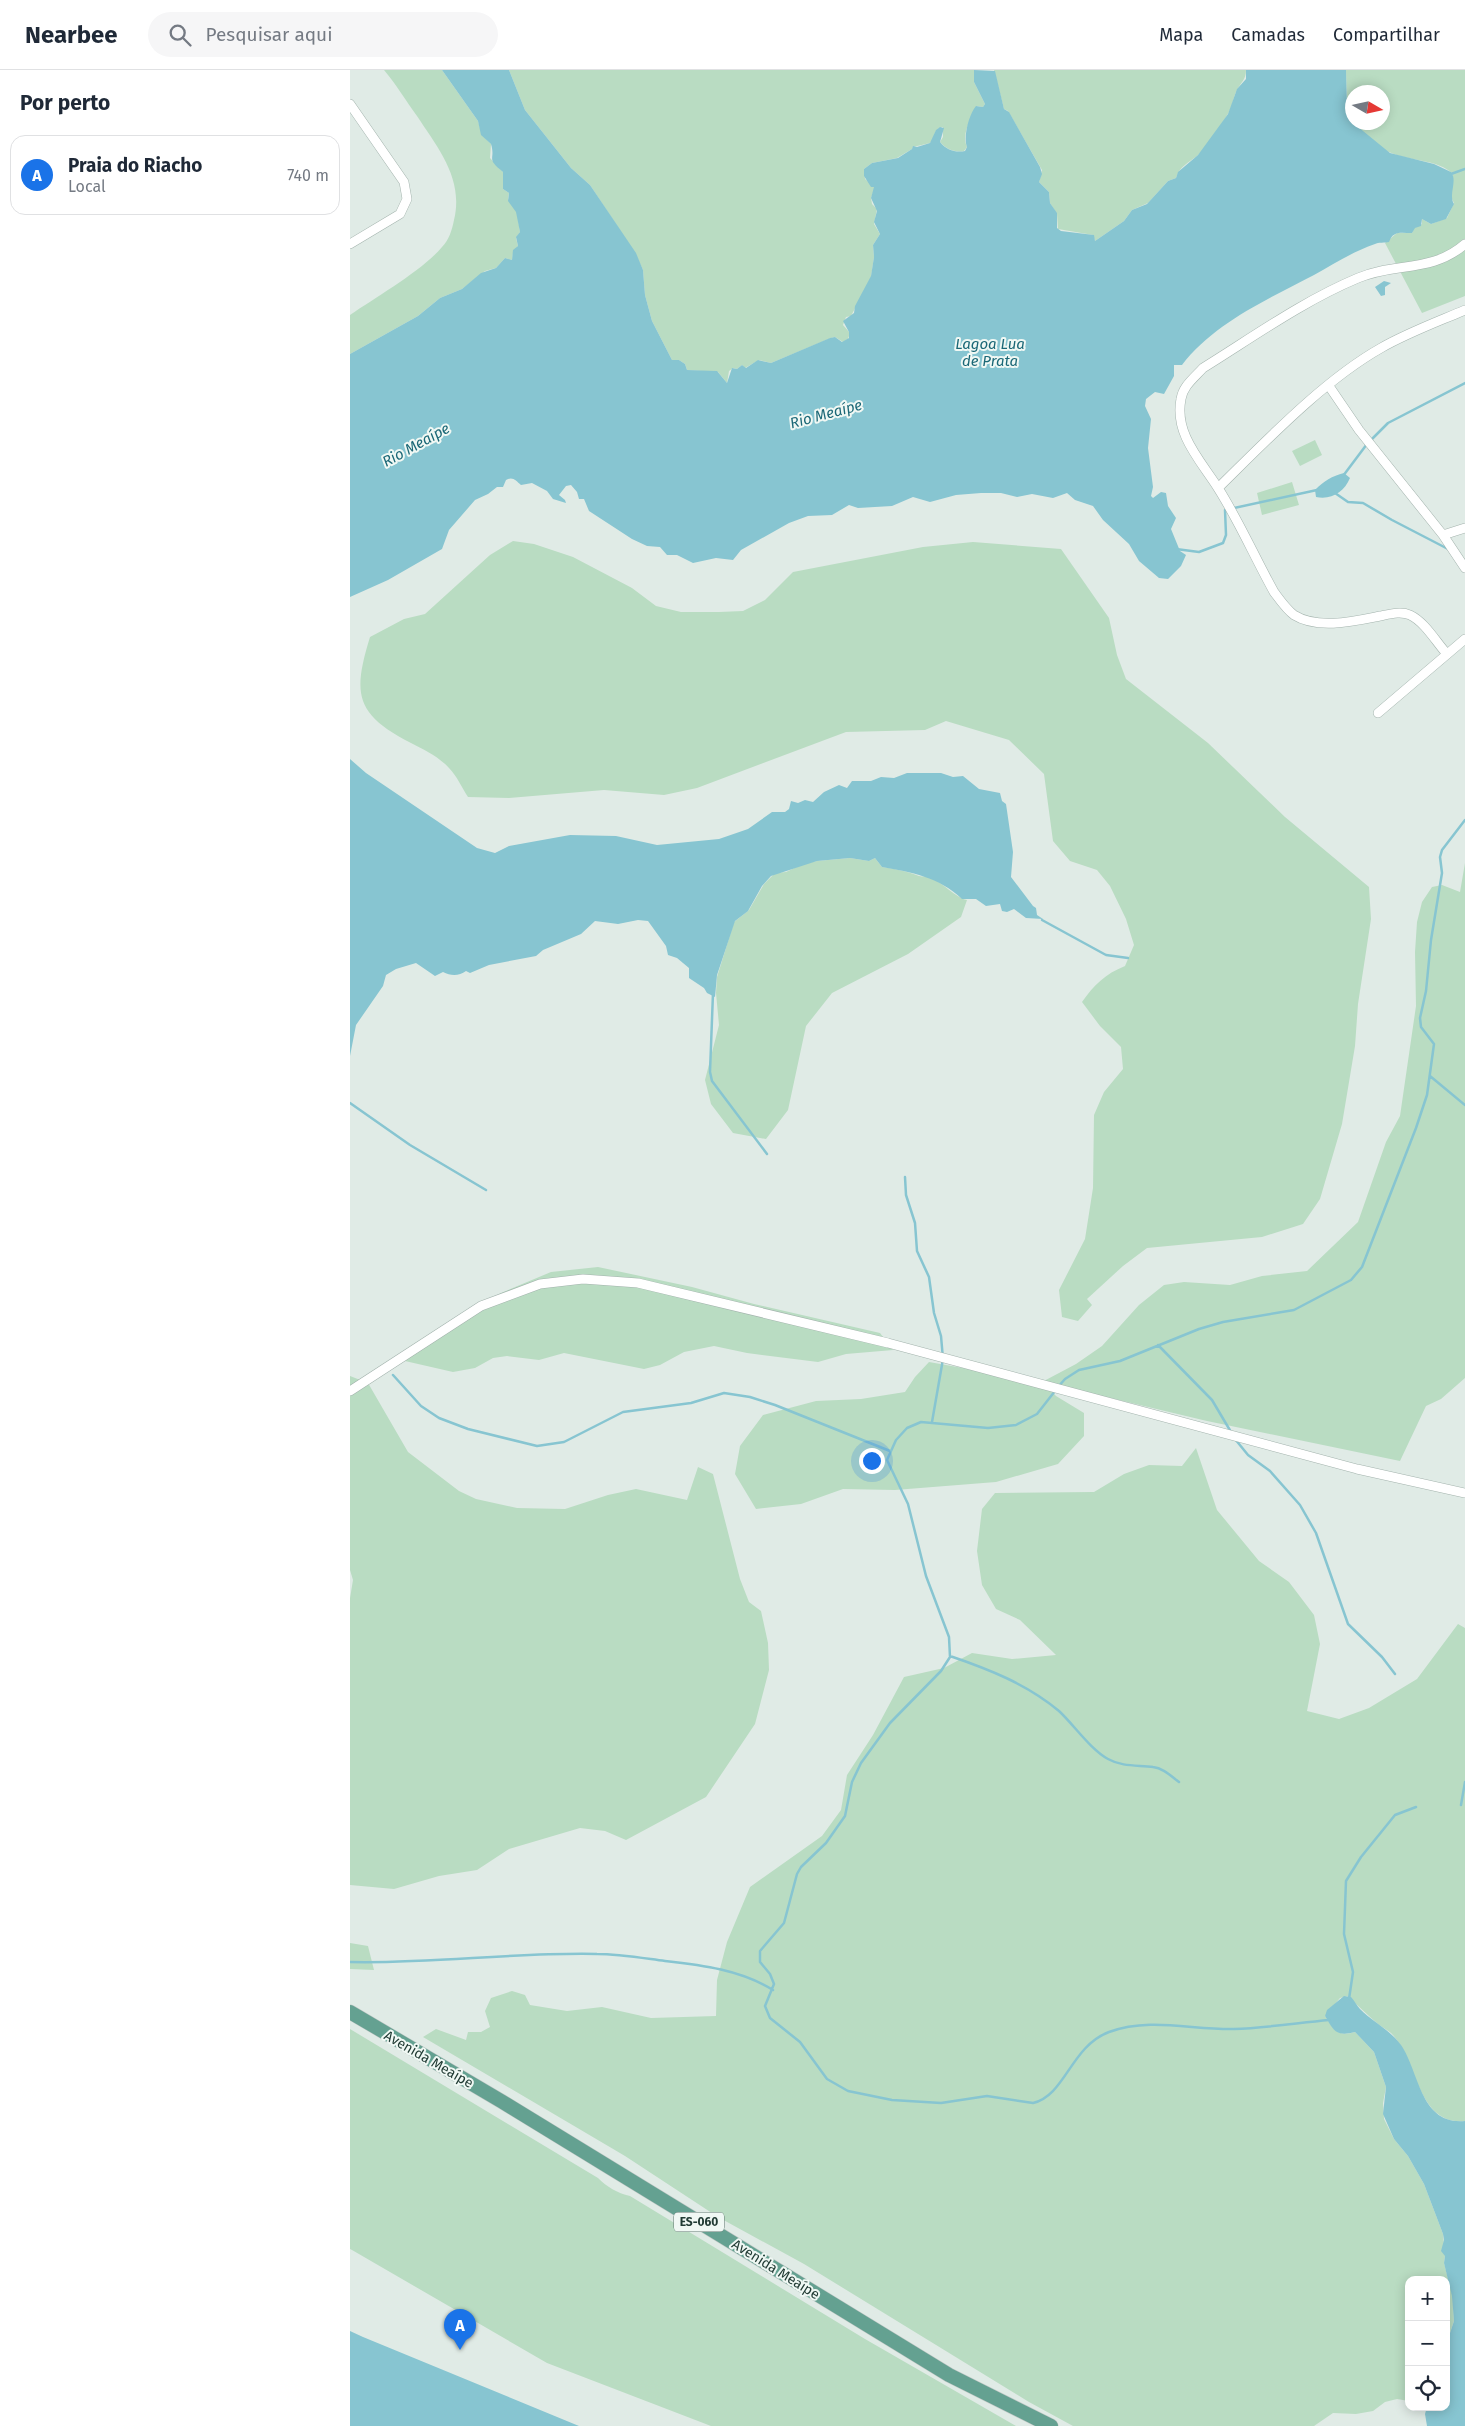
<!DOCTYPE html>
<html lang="pt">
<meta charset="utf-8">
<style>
:root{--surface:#fff;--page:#f6f6f7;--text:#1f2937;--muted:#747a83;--line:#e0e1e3;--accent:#1a73e8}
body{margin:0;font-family:"Fira Sans",sans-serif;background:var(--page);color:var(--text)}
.controls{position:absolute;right:15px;bottom:15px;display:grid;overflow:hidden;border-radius:10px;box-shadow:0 2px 12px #0003}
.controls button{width:45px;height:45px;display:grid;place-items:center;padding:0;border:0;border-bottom:1px solid var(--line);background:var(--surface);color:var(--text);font:25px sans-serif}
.compass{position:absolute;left:995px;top:15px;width:45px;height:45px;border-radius:50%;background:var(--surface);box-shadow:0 2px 12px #0003;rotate:99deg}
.you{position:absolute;left:521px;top:1390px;width:18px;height:18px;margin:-12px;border:4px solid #fff;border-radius:50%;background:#1a73e8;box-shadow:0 0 0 8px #1a73e833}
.badge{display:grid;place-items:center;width:32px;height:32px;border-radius:50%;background:var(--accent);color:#fff;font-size:16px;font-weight:700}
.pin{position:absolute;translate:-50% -41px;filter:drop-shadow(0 1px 2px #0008)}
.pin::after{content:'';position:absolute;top:26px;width:18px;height:15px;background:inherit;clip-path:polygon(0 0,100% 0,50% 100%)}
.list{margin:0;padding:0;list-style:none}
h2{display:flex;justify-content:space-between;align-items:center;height:65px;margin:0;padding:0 20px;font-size:21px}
h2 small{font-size:16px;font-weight:400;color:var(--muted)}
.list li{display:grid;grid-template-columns:32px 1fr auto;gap:15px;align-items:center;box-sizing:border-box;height:80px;margin:0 10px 10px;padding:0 10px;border:1px solid var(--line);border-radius:15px}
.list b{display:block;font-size:19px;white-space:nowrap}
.list p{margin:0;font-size:16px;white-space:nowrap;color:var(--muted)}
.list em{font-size:16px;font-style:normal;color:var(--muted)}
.icon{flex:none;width:28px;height:28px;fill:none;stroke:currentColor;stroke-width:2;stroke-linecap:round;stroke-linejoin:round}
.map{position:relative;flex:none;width:1115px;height:2356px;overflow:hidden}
header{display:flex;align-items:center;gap:30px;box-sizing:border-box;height:70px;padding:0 25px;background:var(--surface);border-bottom:1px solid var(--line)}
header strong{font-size:24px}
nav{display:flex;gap:28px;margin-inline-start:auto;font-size:18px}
.search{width:350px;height:45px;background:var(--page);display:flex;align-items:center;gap:12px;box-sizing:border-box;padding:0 18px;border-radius:28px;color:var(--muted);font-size:19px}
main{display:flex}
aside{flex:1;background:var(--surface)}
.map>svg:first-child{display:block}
.green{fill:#b9dcc2}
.water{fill:#87c5d1}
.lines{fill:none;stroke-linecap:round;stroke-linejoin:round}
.stream{stroke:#87c5d1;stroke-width:2.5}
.minor-casing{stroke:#a3b3ad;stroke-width:10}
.primary-casing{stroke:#c1c8c6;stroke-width:15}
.minor{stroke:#fff;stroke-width:9}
.primary{stroke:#64a191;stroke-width:14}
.labels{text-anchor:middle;stroke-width:4;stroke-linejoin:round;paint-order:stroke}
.shield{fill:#f0f8f4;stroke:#5f746e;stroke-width:1}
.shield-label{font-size:12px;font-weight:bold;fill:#213b34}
.street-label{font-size:14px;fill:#213b34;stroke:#f0f8f4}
.water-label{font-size:15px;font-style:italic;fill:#1b6877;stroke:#f0f8f4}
</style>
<header>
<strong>Nearbee</strong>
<div class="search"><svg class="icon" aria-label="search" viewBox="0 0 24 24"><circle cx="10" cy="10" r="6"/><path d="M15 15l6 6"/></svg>Pesquisar aqui</div>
<nav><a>Mapa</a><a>Camadas</a><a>Compartilhar</a></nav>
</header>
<main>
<aside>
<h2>Por perto<small></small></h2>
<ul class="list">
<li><span class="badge">A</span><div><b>Praia do Riacho</b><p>Local</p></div><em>740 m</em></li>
</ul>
</aside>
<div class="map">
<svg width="1115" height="2356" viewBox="0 0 1115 2356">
<rect width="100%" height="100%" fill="#e0ebe6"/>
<!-- green -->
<path class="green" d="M 34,0 L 92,0 L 128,51 L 132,65 L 141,74 L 140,88 L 153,102 L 153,119 L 159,123 L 158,129 L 167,142 L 170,162 L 166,168 L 168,176 L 163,183 L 162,190 L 155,188 L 146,198 L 135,201 L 112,219 L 90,228 L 68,246 L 0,284 L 0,245 C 26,227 73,200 92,177 C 99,170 102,160 104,150 C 114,109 88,78 67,46 C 56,31 46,14 34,0 Z
M 159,0 L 624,0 L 624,12 L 635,34 L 633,37 L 627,36 C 621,49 611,63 617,77 L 614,81 C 605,83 596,79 590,72 L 593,67 L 593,57 C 583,58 586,67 580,73 L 563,77 L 562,79 L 547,88 L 522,93 L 514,99 L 515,109 L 525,117 L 521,128 L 522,134 L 527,139 L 524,154 L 530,164 L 523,175 L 524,187 L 521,207 L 501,246 L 496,247 L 493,255 L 500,263 L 498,269 L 493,272 L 485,267 L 481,268 L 421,293 L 409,290 L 395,298 L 392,295 L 387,299 L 383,298 L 379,301 L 377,313 L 368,302 L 337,300 L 335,294 L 329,290 L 322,290 L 302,251 L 295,225 L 293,200 L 285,183 L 240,115 L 221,98 L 175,40 Z
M 644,0 L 896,0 C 896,10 891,12 887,20 C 883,27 883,35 879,42 C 872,54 857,77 847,86 C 839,92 829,97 826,108 L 818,111 L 798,133 L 782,140 L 774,151 L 745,171 L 743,165 L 708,159 L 707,144 L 700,133 L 699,122 L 689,112 L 692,100 L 658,41 L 654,39 Z
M 996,0 L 1115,0 L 1115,226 L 1072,243 L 1035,173 L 1047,163 L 1062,163 L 1064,158 L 1072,154 L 1072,149 L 1081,154 L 1097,148 L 1104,133 L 1101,127 L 1103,104 C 1089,90 1062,91 1044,84 C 1028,79 1015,65 1004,53 L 1032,52 L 1032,22 L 1002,22 L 1002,50 L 997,36 Z
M 965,370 L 972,385 L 950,396 L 942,381 Z
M 942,412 L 949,435 L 912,445 L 907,423 Z
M 163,471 L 184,474 L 223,487 L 282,518 L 306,536 L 331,542 L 369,542 L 393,541 L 415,530 L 443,502 L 573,477 L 623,472 L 711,479 L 759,548 L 767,585 L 776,609 L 858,673 L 935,747 L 1019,817 L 1021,849 L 1008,934 L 1005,976 L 992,1054 L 970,1129 L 953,1154 L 912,1167 L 797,1178 L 773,1196 L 737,1229 L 742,1235 L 728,1251 L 712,1247 L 709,1220 L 735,1169 L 743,1118 L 744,1045 L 754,1022 L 773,999 L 771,977 L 750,956 L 732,932 C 744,915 755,904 775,896 L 784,875 L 776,849 L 760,816 L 747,800 L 720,791 L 703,771 L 694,704 L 659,670 L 596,651 L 575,660 L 496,662 L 347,718 L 314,725 L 254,720 L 159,728 L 118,727 C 112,718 107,706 99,698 C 88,686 74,680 61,673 C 4,644 3,623 20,567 L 54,549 L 75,544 L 140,485 Z
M 500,788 L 519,791 L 525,788 L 532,797 C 546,799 556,801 569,806 C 573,807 577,806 580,807 C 592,812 606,828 617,830 L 611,847 L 558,884 L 482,923 L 456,956 L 438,1040 L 416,1069 L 383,1063 L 361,1034 L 355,1010 L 369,955 L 366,923 L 367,907 L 384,852 L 399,840 L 414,814 L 425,803 L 436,802 L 453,794 L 467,791 Z
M 1115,793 L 1115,1308 L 1091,1329 L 1076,1336 L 1050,1391 L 857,1351 L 693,1312 L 706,1326 L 734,1343 L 734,1366 L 708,1394 L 646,1412 L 545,1420 L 493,1419 L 451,1434 L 406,1439 L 385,1404 L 390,1376 L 413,1345 L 466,1331 L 511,1329 L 555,1322 L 565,1307 L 579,1292 L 692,1312 L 726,1294 L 752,1276 L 789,1235 L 814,1215 L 834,1212 L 880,1215 L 912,1206 L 957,1201 L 1008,1152 L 1036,1072 L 1050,1046 L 1066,936 L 1065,882 L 1067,852 L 1072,832 L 1082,817 L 1092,815 L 1110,822 Z
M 248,1197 L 342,1217 L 404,1234 L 530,1263 L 543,1280 L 496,1284 L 468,1292 L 397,1283 L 364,1276 L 334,1282 L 310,1295 L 294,1299 L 214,1283 L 189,1290 L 157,1286 L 143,1288 L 125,1298 L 103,1302 L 55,1291 L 105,1250 L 151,1223 L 201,1202 Z
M 0,1306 L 18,1313 L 58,1382 L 109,1421 L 126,1429 L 167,1438 L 215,1439 L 258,1425 L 286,1419 L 337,1430 L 348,1397 L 363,1404 L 390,1509 L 399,1532 L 411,1541 L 418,1573 L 419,1600 L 405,1654 L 356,1727 L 276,1770 L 255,1761 L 230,1758 L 159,1779 L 127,1800 L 89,1806 L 44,1819 L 0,1815 L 0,1528 L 3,1510 L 0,1500 Z
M 846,1378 L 867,1440 L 909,1491 L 939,1512 L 964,1545 L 970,1574 L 957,1641 L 989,1649 L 1019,1638 L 1067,1609 L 1108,1554 L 1115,1558 L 1115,2051 C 1067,2056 1068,1990 1041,1963 C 1037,1960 1032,1957 1028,1954 C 1017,1945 1008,1935 997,1926 L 990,1928 L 975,1946 C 984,1960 988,1967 1005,1962 L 1024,1982 L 1036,2017 L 1033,2033 L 1034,2049 L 1044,2069 L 1058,2086 L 1074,2114 L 1093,2164 L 1095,2186 L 1094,2193 L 1103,2227 L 1104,2251 L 1096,2275 L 1096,2210 L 1059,2210 L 1059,2331 L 1047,2329 L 1035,2332 L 1023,2341 L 1006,2344 L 983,2343 L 964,2356 L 723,2356 L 679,2332 L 454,2194 L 368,2147 L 275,2086 L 73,1967 L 86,1959 L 116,1970 L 118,1962 L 131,1962 L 140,1957 L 135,1941 L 141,1928 L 162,1921 L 175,1925 L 180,1935 L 217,1941 L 252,1937 L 301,1948 L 366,1946 L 367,1910 L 377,1872 L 400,1817 L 472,1766 L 491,1740 L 497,1705 L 523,1665 L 554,1607 L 594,1598 L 622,1583 L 662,1589 L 706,1585 L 670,1550 L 646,1539 L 632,1515 L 627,1481 L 632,1439 L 645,1423 L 744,1422 L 774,1404 L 799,1395 L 832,1396 Z
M 0,1873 L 18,1876 L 24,1900 L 0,1899 Z
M 0,1959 L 248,2108 C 257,2117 267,2123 280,2126 L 515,2269 L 666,2356 L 361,2356 L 197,2293 L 2,2180 L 0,2179 Z"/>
<!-- water -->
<path class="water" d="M 92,0 L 159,0 L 175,40 L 221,98 L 240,115 L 286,183 L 293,200 L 295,225 L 302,251 L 322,290 L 329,290 L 335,294 L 337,300 L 367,301 L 377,313 L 382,298 L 387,299 L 392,295 L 396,298 L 408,290 L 421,293 L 480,268 L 485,267 L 492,272 L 499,268 L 499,262 L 493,251 L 504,243 L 505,236 L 521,206 L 524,187 L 523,175 L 530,164 L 524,152 L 527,141 L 521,128 L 524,117 L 521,117 L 514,106 L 514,99 L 522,93 L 548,88 L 562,79 L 563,76 L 567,77 L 580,73 L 586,60 L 590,57 L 594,58 L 590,72 C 596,80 606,83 615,81 L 617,77 C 613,67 619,44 626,36 L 633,37 L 635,34 L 624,12 L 624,0 L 645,1 L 654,39 L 659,42 L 690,97 L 692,104 L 689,112 L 699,122 L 700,133 L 707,143 L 707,158 L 711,161 L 744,165 L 745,171 L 774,151 L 782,140 L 797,134 L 818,111 L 826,108 L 828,102 L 848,85 L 878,44 L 887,19 L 896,9 L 896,0 L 996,0 L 997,36 L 1002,52 L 1040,83 L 1084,94 L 1101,102 C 1108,111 1098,124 1104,134 L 1096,149 L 1081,154 L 1072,149 L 1071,156 L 1065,158 L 1062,163 C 1052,163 1043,160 1039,172 C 1035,173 1028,172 1025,174 C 1004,181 984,194 964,205 C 918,229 864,253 832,295 L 824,295 L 824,306 L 814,324 L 805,322 L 796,329 L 795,336 L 801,349 L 798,378 L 803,417 L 801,426 L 803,428 L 811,422 L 816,423 L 818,436 L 826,448 L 821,459 L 830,481 L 836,485 L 831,496 L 818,509 L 809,508 L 789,491 L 779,474 L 753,450 L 743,436 L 725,430 L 717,423 L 703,428 L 682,424 L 667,427 L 651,423 L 631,423 L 606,425 L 580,432 L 563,427 L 542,436 L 508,438 L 499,435 L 482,445 L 458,446 L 439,453 L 391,480 L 383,490 L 366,488 L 343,493 L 327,485 L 317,485 L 310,477 L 297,476 L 282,469 L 239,441 L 234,429 L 229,429 L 227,422 L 221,415 L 216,416 L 209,425 L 215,430 L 216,433 L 203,429 L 197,421 L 182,413 L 171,415 C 166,411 163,406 156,410 L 153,417 L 147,417 L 138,424 L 125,430 L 99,460 L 92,479 L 38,510 L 0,527 L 0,284 L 68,246 L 90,228 L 112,219 L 131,203 L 146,198 L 155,188 L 162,190 L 163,180 L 168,176 L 166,167 L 170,162 L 166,142 L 158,131 L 159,123 L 153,119 L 153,102 C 135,88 146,90 141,74 L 131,65 L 128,51 Z
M 1034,211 L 1041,213 L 1035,217 L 1035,225 L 1031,226 L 1025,217 Z
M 994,403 L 1000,408 C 994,422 982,430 966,427 L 965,420 C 974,411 982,406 994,403 Z
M 0,689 L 16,703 L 127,778 L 145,783 L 159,776 L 220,765 L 266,766 L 307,775 L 369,769 L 398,759 L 422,742 L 435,742 L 439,739 L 441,731 L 448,733 L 455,730 L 463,732 L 474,722 L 489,715 L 497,718 L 502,711 L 521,711 L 531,707 L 544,708 L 557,703 L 591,703 L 603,707 L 613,706 L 629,719 L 650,723 L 652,731 L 656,734 L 663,782 L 661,807 L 683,836 L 686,838 L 687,845 L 693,849 L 676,848 L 664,839 L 657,842 L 652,841 L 650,834 L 636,836 L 626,829 L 612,829 C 589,807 561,802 532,797 L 525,788 L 519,791 L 500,788 L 467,791 L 421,806 L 412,816 L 398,841 L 385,851 L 367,905 L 365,927 L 357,923 L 354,918 L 339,908 L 339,898 L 327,888 L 318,885 L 316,876 L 298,851 L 288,850 L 268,854 L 245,851 L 231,864 L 193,880 L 186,886 L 139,895 L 120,903 L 116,901 C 109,906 101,906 93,902 L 85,906 L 66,893 L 46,899 L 36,905 L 33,916 L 6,955 L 0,986 Z
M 994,1926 L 1001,1927 C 1004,1930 1007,1936 1010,1939 C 1023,1952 1040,1960 1051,1975 C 1070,2003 1070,2055 1115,2051 L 1115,2356 L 1077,2356 L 1075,2344 L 1077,2337 L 1096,2337 L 1096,2275 L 1104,2251 L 1102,2226 L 1094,2193 L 1095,2186 L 1091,2181 L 1094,2170 L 1093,2164 L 1074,2114 L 1058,2086 L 1044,2069 L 1033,2044 L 1036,2017 L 1024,1982 L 1005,1962 C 986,1967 984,1961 975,1946 L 977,1940 Z
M 0,2261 L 13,2267 L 229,2356 L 0,2356 Z"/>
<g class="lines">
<!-- stream -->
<path class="stream" d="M 1101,104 L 1115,99
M 1021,370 L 1038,353 L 1115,313
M 993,406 L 1017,374
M 985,423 L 998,432 L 1013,433 L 1042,450 L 1098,479
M 826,479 L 849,482 L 873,473 L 876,465 L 875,440 L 967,420
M 692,850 L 756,885 L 778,888
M 363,923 L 360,1002 L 362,1011 L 417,1084
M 1080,1006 L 1115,1035
M 0,1033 L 60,1075 L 136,1120
M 555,1107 L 556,1125 L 565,1153 L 567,1181 L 579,1207 L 584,1243 L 591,1266 L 593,1289 L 582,1352
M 808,1275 L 862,1330 L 881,1362
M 43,1305 L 71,1336 L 89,1348 L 118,1359 L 187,1376 L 214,1372 L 273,1342 L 341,1333 L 374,1323 L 400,1327 L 425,1335 L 540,1381
M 708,1317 L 715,1309 L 729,1300 L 770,1291 L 849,1259 L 873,1252 L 944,1240 L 1001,1210 L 1012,1197 L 1066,1058 L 1077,1025 L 1084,974 L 1071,957 L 1070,948 L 1076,921 L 1081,870 L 1092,803 L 1090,787 L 1092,780 L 1115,750
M 705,1321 L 687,1344 L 666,1355 L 638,1358 L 571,1352 L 557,1358 L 546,1370 L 537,1390 L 558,1434 L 576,1506 L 599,1567 L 600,1587 L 591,1601 L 540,1653 L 511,1693 L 502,1712 L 495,1746 L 476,1773 L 451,1797 L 447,1804 L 434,1853 L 410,1881 L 410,1892 L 420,1904 L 424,1914 L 415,1936 L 420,1948 L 450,1972 L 477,2009 L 498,2021 L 542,2030 L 591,2033 L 637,2026 L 683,2033 C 715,2026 721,1976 759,1962 C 800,1947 842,1960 884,1959 C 915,1958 947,1953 979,1950
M 885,1369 L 898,1385 L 920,1401 L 950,1435 L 966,1463 L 998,1554 L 1032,1587 L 1045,1604
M 600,1586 C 638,1599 677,1614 709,1641 C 724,1655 741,1680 758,1689 C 772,1697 788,1695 803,1697 C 813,1698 821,1706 829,1712
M 1111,1735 L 1115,1712
M 0,1892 C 82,1894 164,1882 247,1884 C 269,1884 292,1888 315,1891 C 352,1895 391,1900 423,1920
M 999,1929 L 1003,1902 L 994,1864 L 996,1811 L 1011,1787 L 1045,1745 L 1066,1737"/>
<defs>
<path id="minor" d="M 0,34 L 54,112 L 57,129 L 50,144 L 0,174
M 979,316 L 1009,360 L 1093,465 L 1115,498
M 868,418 C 915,372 974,310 1031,278 C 1057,263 1087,252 1115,240
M 1093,465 L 1115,458
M 1097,584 C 1086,572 1075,552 1060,545 C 1051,541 1040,544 1030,546 C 1005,551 968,560 944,545 C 936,539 930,530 924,522 C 905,488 889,451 868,418 C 851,391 824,364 831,329 C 833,316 844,308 853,298 C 903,267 953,231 1008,208 C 1045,192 1082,203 1115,174
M 1028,643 L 1115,569
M 0,1321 L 131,1236 L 190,1214 L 233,1209 L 288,1213 L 538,1273 L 1007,1399 L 1115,1423"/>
<path id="primary" d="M 0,1942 L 151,2031 L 599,2305 L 701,2356"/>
</defs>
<!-- minor casing -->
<use href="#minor" class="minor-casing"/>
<!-- primary casing -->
<use href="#primary" class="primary-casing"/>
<!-- minor -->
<use href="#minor" class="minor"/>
<!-- primary -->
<use href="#primary" class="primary"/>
</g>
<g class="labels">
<!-- shield labels -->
<rect class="shield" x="324" y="2142.5" width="50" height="19" rx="4"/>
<g class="shield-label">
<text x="349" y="2156">ES-060</text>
</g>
<!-- street labels -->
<g class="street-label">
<text transform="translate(79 1989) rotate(30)" y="5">Avenida Meaípe</text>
<text transform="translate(426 2199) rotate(32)" y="5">Avenida Meaípe</text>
</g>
<!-- water labels -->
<g class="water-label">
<text x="640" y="279">Lagoa Lua<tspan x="640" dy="17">de Prata</tspan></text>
<text transform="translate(476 344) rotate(-15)" y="5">Rio Meaípe</text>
<text transform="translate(66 375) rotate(-29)" y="5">Rio Meaípe</text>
</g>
</g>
</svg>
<div class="controls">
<button>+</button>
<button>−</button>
<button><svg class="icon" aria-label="locate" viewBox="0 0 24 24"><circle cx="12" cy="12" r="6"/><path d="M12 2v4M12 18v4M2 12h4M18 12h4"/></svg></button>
</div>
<svg class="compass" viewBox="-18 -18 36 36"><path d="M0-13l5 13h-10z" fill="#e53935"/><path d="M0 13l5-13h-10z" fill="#747a83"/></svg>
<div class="you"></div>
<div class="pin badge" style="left:110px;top:2280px">A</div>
</div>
</main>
